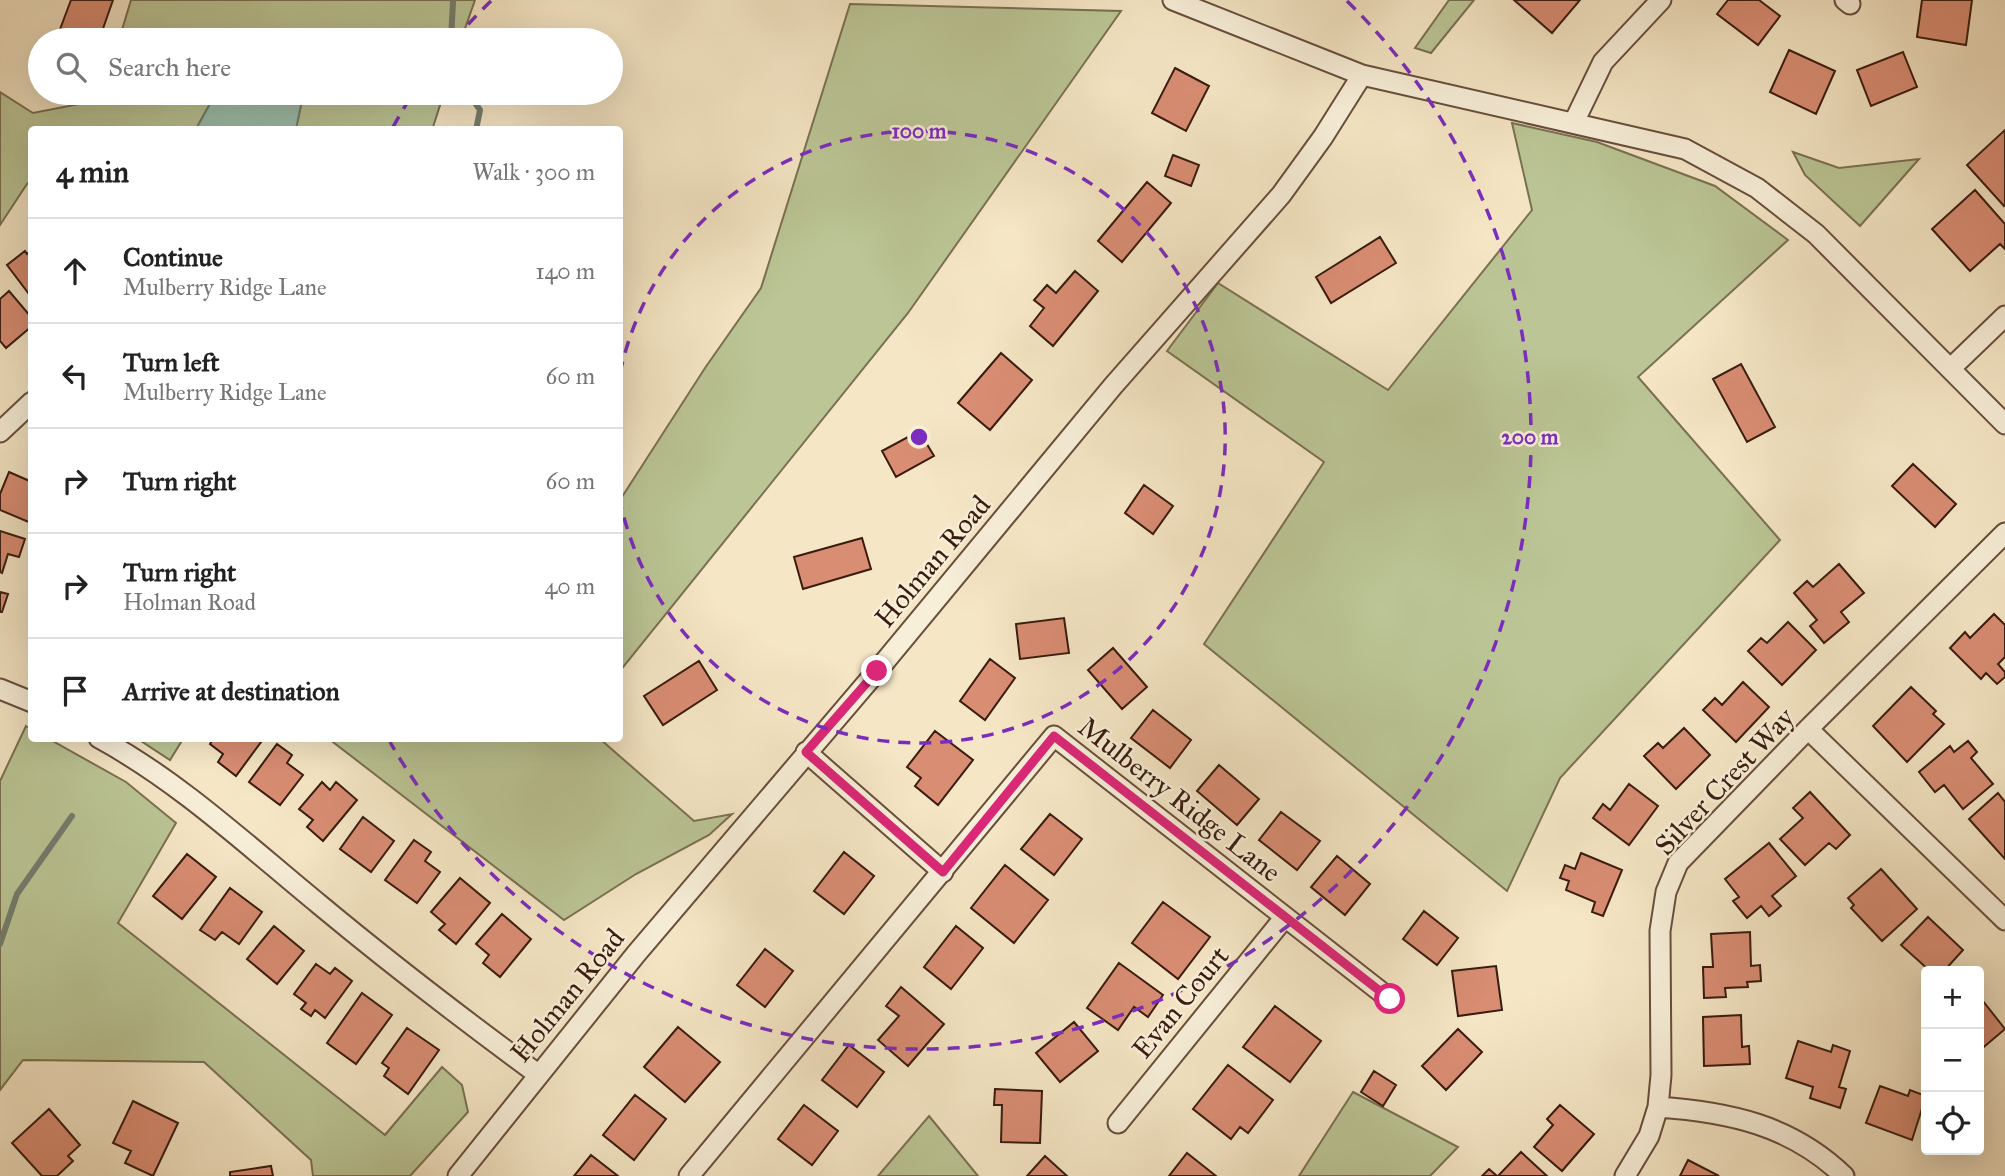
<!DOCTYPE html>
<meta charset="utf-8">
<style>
:root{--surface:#fff;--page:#f2f2f2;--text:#222;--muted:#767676;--line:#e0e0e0}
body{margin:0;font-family:"IM FELL Great Primer",serif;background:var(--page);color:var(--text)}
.controls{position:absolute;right:21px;bottom:21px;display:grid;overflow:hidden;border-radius:7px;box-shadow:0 7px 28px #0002}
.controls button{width:63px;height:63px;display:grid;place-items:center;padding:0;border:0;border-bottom:2px solid var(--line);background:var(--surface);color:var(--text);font:35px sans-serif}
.stop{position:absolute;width:21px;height:21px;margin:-16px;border:5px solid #db2777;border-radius:50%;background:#fff}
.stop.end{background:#db2777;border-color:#fff;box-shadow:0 2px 7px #0008}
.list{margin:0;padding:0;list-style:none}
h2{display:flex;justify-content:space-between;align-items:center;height:91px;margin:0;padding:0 28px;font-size:30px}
h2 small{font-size:23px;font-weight:400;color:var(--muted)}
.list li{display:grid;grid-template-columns:46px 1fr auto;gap:21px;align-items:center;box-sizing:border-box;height:105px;padding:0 28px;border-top:2px solid var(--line)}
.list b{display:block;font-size:26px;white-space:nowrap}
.list p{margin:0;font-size:23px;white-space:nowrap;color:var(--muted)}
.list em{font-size:23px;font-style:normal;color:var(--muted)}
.icon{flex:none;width:38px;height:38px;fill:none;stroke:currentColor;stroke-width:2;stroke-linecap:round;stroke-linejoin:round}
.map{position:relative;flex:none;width:2005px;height:1176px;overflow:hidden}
.search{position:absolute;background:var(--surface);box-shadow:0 7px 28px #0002;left:28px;top:28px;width:595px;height:77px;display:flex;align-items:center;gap:18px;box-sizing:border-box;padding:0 24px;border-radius:38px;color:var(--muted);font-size:26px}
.panel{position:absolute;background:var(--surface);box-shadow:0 7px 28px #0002;left:28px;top:126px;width:595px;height:616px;border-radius:7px}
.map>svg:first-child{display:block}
.green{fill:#bbc595;stroke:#7a7052;stroke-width:2}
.water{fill:#9dc0ae;stroke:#757e6e;stroke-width:2}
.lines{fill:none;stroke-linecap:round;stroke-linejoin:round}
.stream{stroke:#757e6e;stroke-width:6}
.building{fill:#d98d73;stroke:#391b0f;stroke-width:2}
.minor-casing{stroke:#684e3c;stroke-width:23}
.minor{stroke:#f8efd9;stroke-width:19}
.route{stroke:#db2777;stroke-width:9}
.ring{fill:none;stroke:#7b2cbf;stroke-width:3.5;stroke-dasharray:12 9}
.labels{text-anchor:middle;stroke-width:5;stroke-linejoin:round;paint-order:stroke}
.street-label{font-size:28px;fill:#391b0f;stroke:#f8efd9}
.centre{fill:#7b2cbf;stroke:#f8efd9;stroke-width:3.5}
.ring-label{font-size:21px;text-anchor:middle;font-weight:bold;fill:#7b2cbf;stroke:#f8efd9;stroke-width:5;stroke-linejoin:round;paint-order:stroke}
</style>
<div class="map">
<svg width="2005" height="1176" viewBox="0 0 2005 1176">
<rect width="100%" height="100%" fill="#f5e6c5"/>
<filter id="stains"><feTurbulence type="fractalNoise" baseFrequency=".00286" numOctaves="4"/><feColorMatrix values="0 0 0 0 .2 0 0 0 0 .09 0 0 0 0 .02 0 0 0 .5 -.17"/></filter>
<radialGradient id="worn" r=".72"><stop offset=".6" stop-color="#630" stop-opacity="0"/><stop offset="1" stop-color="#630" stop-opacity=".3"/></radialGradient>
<!-- green -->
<path class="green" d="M 131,0 L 475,0 L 461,40 L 119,40 Z
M 1449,0 L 1474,0 L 1431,53 L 1415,48 Z
M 850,4 L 1121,11 L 908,313 L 620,671 L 620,500 L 705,368 L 761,288 Z
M 0,92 L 33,113 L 100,100 L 102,93 L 216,93 L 196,129 L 32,130 L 31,181 L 27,184 L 0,225 Z
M 283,93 L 444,93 L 432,130 L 296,129 L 301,105 Z
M 1512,123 L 1597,142 L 1715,186 L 1788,240 L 1638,377 L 1780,540 L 1560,778 L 1507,891 L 1204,644 L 1324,462 L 1167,351 L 1218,283 L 1388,390 L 1532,210 Z
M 1793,152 L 1839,168 L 1919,159 L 1860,226 L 1805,175 Z
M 26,726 L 31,729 L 32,738 L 49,739 L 126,782 L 176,823 L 118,923 L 385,1135 L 442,1067 L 462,1085 L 468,1112 L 410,1176 L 313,1176 L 311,1160 L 204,1062 L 23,1060 L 0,1090 L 0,781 Z
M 138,739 L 183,739 L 170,760 Z
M 329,739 L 600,739 L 694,821 L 732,814 L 709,835 L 636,874 L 564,920 Z
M 1353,1092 L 1458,1147 L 1430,1176 L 1299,1176 Z
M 929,1116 L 978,1176 L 878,1176 Z"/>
<!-- water -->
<path class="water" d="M 216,93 L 283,93 L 301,105 L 296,129 L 196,129 Z"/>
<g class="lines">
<!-- stream -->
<path class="stream" d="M 451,40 L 453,2
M 468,93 L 480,110 L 476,130
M 0,944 L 17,894 L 72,816"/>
</g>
<!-- building -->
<path class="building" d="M 71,0 L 113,0 L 99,40 L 56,40 Z
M 1514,0 L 1580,0 L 1552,33 Z
M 1728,0 L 1759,0 L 1780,16 L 1758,45 L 1717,14 Z
M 1922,0 L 1972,0 L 1966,45 L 1917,37 Z
M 1789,50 L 1835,71 L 1816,114 L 1770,92 Z
M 1903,52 L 1917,87 L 1871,106 L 1857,70 Z
M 1175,68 L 1209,86 L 1186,131 L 1152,113 Z
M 2005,130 L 2005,205 L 2004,206 L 1967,165 Z
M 1173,155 L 1199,165 L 1191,186 L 1165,176 Z
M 1147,182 L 1171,203 L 1122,262 L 1098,241 Z
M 1975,190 L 2005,224 L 2005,249 L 2000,244 L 1970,271 L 1932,229 Z
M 1380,237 L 1396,263 L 1331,303 L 1316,277 Z
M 32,250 L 32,298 L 7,265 L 25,251 L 27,254 Z
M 1075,271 L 1098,291 L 1053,346 L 1030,326 L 1044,308 L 1034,300 L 1047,285 L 1056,293 Z
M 9,291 L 32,318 L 32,326 L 6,348 L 0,341 L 0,299 Z
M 1001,353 L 1032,380 L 990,430 L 958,403 Z
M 1741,364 L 1775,427 L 1747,442 L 1713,379 Z
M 919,431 L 934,456 L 896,477 L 882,451 Z
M 1913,464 L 1956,504 L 1935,527 L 1892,486 Z
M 9,472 L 32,482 L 31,523 L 0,510 L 0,494 Z
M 1144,485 L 1173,506 L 1153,534 L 1125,513 Z
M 0,531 L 25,539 L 19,557 L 8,554 L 2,573 L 0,572 Z
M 862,538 L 871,569 L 803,589 L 794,557 Z
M 1839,564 L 1864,593 L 1841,612 L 1849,622 L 1824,643 L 1810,626 L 1817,620 L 1794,593 L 1807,581 L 1813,587 Z
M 0,592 L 8,594 L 2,612 L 0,612 Z
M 1994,614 L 2005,625 L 2005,657 L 1998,664 L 2005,672 L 2005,677 L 1997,684 L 1986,673 L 1981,679 L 1950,648 L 1965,632 L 1970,638 Z
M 1064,618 L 1069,653 L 1020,659 L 1016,624 Z
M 1788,622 L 1816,650 L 1782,685 L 1748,651 L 1761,638 L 1767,643 Z
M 1113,648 L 1147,687 L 1122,709 L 1088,670 Z
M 990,659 L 1015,678 L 985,720 L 960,701 Z
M 699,661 L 717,690 L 663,725 L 644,696 Z
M 1743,682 L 1769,707 L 1736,742 L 1703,710 L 1715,698 L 1722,705 Z
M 1911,687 L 1936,711 L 1933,714 L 1944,724 L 1907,762 L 1873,726 Z
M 1153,710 L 1191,740 L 1170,768 L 1131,738 Z
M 1684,728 L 1710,755 L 1676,789 L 1644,756 L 1658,743 L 1663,748 Z
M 935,731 L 973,760 L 938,805 L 915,786 L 921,778 L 907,767 Z
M 214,738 L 264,738 L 236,776 L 218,762 L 223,754 L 210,744 Z
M 1968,741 L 1977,752 L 1971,758 L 1993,784 L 1963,809 L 1944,785 L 1935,792 L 1919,772 L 1950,746 L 1954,752 Z
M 277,744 L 292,755 L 287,763 L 303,775 L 280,805 L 249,782 Z
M 1219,765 L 1259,799 L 1237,825 L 1197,791 Z
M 322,782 L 330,790 L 336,782 L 357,800 L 323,841 L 307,827 L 313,820 L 299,809 Z
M 1629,784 L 1658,806 L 1629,845 L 1593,818 L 1603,804 L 1610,810 Z
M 1810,792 L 1850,835 L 1836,849 L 1829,843 L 1805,865 L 1780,839 L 1803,818 L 1793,808 Z
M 1998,793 L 2005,802 L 2005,859 L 1969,819 Z
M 1281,812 L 1320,841 L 1297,870 L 1259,840 Z
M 1050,814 L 1082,839 L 1054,875 L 1021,849 Z
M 363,817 L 394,841 L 371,872 L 340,849 Z
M 414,840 L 431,852 L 425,861 L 440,872 L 417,903 L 385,880 Z
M 1769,843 L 1796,876 L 1772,896 L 1781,906 L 1769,916 L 1761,906 L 1747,918 L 1733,901 L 1739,897 L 1725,879 Z
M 844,852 L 874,876 L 844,914 L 814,891 Z
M 1581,853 L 1622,870 L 1603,916 L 1592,912 L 1595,902 L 1566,890 L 1569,881 L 1560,878 L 1565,865 L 1575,869 Z
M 187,854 L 216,877 L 182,919 L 153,896 Z
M 1337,856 L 1370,884 L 1345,915 L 1311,887 Z
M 1005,865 L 1048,900 L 1014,943 L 971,908 Z
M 1881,869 L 1917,909 L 1882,941 L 1851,908 L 1854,905 L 1848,898 Z
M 460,878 L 490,903 L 456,944 L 439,930 L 445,924 L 431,912 Z
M 230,888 L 262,912 L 239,944 L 222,932 L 215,940 L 200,930 Z
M 1163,902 L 1210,937 L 1178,979 L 1132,943 Z
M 1424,911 L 1458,938 L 1437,965 L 1403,939 Z
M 502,914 L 531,939 L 500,977 L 483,963 L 489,955 L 476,944 Z
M 1928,917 L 1963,950 L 1944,971 L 1930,971 L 1901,945 Z
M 274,926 L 304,951 L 277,984 L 247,959 Z
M 956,926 L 983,948 L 951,989 L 924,967 Z
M 1750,932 L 1751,966 L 1760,965 L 1761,981 L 1747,982 L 1748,987 L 1725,988 L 1726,997 L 1704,998 L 1703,967 L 1713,967 L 1711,934 Z
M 765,949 L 793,971 L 765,1007 L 737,985 Z
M 1119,963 L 1163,995 L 1148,1017 L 1134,1007 L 1118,1030 L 1087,1008 Z
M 316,964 L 330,974 L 335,968 L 352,981 L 325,1018 L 315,1010 L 311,1016 L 301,1009 L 306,1003 L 294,994 Z
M 1496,966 L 1502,1010 L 1458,1016 L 1452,971 Z
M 901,987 L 944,1024 L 908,1066 L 878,1040 L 899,1016 L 886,1006 Z
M 362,993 L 392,1015 L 356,1064 L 327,1043 Z
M 1979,996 L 2005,1029 L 1979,1051 Z
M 1275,1006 L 1321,1041 L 1290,1082 L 1243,1047 Z
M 1741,1015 L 1742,1047 L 1749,1046 L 1750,1064 L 1704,1066 L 1703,1017 Z
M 1074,1022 L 1098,1051 L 1060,1082 L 1036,1053 Z
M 678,1027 L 720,1062 L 685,1102 L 644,1067 Z
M 407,1028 L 439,1050 L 408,1094 L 384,1076 L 389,1068 L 382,1063 Z
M 1458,1029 L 1482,1052 L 1446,1090 L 1422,1066 Z
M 1798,1041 L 1831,1052 L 1833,1045 L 1850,1051 L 1839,1087 L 1846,1089 L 1840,1108 L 1810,1098 L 1813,1087 L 1786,1078 Z
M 849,1045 L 884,1072 L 857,1107 L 822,1080 Z
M 1228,1065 L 1273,1100 L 1248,1133 L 1240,1127 L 1231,1139 L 1193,1109 Z
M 1374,1071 L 1396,1085 L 1383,1106 L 1361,1092 Z
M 1880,1086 L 1908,1096 L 1910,1090 L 1926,1096 L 1912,1140 L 1866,1123 Z
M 995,1089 L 1042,1091 L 1040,1143 L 1001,1142 L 1002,1105 L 994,1105 Z
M 635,1095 L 666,1119 L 634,1160 L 603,1135 Z
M 133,1101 L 178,1123 L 153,1176 L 125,1163 L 131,1151 L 113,1143 Z
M 804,1105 L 838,1131 L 812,1165 L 778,1139 Z
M 1560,1105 L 1594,1134 L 1562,1171 L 1534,1147 L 1553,1125 L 1547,1119 Z
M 49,1109 L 80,1145 L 68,1156 L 73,1161 L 57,1176 L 42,1176 L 12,1143 Z
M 1521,1152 L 1547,1176 L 1498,1176 Z
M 1187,1153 L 1216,1176 L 1169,1176 Z
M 591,1155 L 618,1176 L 574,1176 Z
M 1045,1156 L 1067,1176 L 1027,1176 Z
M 1688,1160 L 1719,1176 L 1680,1176 Z
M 271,1166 L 273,1176 L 230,1176 L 230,1172 Z
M 1489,1169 L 1497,1176 L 1482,1176 Z"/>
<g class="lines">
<defs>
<path id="minor" d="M 1173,0 L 1362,75 L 1685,149 L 1757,188 L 1816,234 L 2005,424
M 1845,0 L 1850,4
M 1574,122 L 1603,62 L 1661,0
M 1951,368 L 2005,316
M 0,432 L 32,402
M 0,689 L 32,702
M 1808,729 L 2005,920
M 99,738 C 180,782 249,847 320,905 C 391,964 464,1020 539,1075
M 806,752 L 943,872
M 1658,1107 C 1729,1112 1791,1125 1844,1176
M 1118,1123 L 1285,917
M 458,1176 L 636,954 L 877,671 L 1113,386 L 1281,195 L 1323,137 L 1362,75
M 689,1176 L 1054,736 L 1390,999
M 1625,1176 L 1649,1136 L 1658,1107 L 1661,1075 L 1660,931 L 1666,892 L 1678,863 L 1808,729 L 2005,533"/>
</defs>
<!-- minor casing -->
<use href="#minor" class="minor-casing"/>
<!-- minor -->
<use href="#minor" class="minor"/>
</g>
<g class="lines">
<!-- route -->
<path class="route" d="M 877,671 L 806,752 L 943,872 L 1054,736 L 1390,999"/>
</g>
<!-- distance rings -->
<g class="ring">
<path d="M620 373A306 306 0 1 1 620 501"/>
<path d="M393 127A611 611 0 0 1 412 95M454 40A611 611 0 0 1 491 1M1347 1A611 611 0 1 1 390 742"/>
</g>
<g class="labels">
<!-- street labels -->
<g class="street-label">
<text transform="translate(932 561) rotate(-50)" y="10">Holman Road</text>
<text transform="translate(1724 781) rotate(-47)" y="10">Silver Crest Way</text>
<text transform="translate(1180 799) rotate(38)" y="10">Mulberry Ridge Lane</text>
<text transform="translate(567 995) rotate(-51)" y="10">Holman Road</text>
<text transform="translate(1180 1002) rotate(-51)" y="10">Evan Court</text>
</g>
</g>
<circle cx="919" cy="437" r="10" class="centre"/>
<g class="ring-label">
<text x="919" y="138">100 m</text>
<text x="1530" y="444">200 m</text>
</g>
<rect width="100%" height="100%" filter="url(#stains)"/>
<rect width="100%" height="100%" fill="url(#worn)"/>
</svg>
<div class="controls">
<button>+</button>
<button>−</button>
<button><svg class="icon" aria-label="locate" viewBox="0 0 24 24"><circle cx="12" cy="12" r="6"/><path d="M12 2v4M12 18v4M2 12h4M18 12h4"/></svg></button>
</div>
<div class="stop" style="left:1390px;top:999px"></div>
<div class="stop end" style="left:877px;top:671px"></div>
<div class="search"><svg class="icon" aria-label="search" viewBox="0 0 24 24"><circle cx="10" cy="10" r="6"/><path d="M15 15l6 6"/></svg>Search here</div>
<section class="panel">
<h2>4 min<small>Walk · 300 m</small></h2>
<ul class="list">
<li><svg class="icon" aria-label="ahead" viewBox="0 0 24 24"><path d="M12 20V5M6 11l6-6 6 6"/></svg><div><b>Continue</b><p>Mulberry Ridge Lane</p></div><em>140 m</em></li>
<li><svg class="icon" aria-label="left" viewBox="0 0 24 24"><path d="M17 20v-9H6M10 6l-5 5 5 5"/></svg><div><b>Turn left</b><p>Mulberry Ridge Lane</p></div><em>60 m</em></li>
<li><svg class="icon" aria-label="right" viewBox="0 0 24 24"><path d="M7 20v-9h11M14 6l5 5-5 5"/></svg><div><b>Turn right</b></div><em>60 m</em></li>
<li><svg class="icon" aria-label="right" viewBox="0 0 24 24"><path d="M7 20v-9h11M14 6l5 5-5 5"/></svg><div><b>Turn right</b><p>Holman Road</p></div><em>40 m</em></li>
<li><svg class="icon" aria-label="arrive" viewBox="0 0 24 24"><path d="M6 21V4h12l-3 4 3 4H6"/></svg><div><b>Arrive at destination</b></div></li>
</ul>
</section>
</div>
